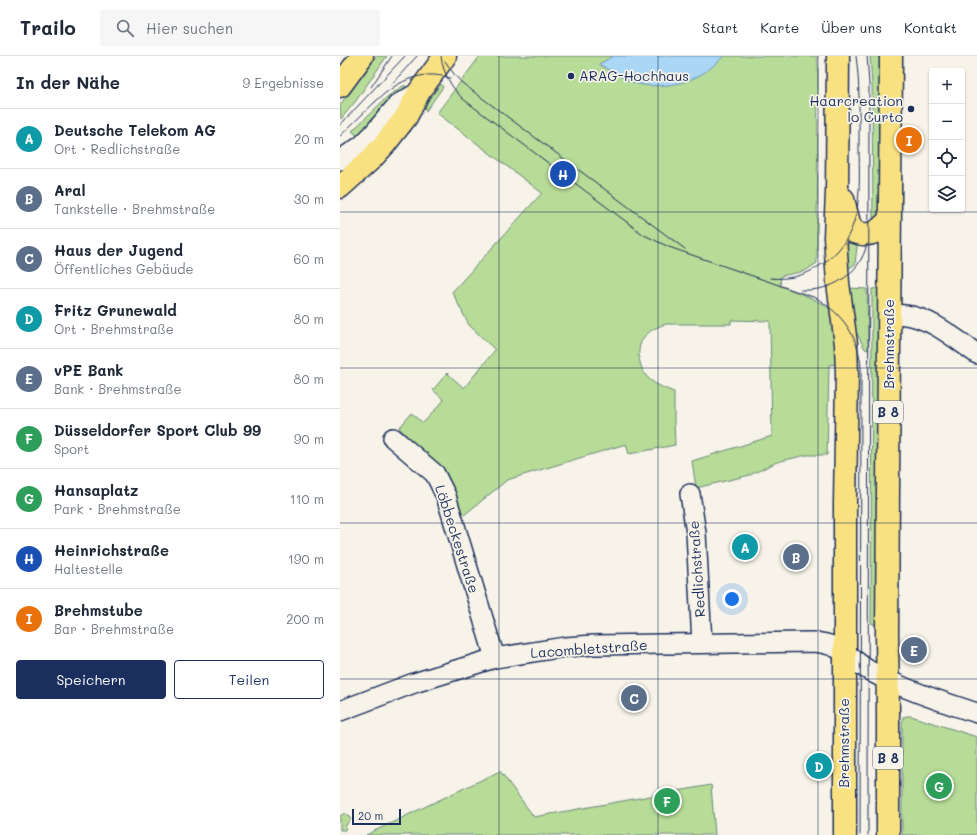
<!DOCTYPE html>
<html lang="de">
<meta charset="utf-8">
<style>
:root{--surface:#fff;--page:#f6f6f7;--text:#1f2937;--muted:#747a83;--line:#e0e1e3;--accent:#1b2f5e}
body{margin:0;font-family:Mali,sans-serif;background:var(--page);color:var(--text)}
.controls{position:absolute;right:12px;top:12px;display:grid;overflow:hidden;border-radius:4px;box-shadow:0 1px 3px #0004}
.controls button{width:36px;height:36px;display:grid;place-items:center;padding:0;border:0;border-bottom:1px solid var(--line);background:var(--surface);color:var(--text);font:20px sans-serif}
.scale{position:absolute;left:12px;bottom:10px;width:49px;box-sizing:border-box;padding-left:4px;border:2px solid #1b2f5e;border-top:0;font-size:11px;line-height:14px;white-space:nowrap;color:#1b2f5e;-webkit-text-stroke:3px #f7f3e8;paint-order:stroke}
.you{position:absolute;left:392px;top:543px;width:14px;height:14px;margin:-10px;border:3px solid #fff;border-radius:50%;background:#1a73e8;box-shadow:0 0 0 6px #1a73e833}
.badge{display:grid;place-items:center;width:26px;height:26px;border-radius:50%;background:var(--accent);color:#fff;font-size:13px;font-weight:700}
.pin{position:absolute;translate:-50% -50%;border:2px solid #fff;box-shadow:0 1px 4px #0006}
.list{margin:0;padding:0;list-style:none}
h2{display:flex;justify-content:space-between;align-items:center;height:52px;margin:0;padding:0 16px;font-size:17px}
h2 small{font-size:13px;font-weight:400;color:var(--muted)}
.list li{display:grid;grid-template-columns:26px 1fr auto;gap:12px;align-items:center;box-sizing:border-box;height:60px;padding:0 16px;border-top:1px solid var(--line)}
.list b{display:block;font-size:15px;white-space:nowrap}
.list p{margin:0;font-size:13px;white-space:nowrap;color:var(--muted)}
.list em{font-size:13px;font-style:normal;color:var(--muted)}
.actions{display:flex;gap:8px;padding:12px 16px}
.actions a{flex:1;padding:9px 0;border:1px solid var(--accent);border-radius:4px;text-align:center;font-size:14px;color:var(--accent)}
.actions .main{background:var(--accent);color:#fff}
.icon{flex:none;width:22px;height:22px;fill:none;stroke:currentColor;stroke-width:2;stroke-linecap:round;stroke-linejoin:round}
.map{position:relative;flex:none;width:637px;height:779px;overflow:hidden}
header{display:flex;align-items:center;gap:24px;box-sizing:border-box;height:56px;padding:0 20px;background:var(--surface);border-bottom:1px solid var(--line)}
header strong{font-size:19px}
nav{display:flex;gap:22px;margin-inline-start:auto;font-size:14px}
.search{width:280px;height:36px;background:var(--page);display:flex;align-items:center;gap:10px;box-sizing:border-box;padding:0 14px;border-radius:4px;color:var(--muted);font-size:15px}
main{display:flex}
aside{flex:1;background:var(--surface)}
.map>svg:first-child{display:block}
.green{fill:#b7dc97;stroke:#69867a}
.water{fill:#aad7f6;stroke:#7194b9}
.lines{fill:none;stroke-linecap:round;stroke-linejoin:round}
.minor-casing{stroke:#1b2f5e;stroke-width:22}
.major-casing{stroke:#1b2f5e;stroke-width:25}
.minor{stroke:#f7f3e8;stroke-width:19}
.major{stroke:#f9e181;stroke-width:22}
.tram{stroke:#1b2f5e;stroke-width:1}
.grid{fill:none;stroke:#1b2f5e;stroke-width:1;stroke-opacity:0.55}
.poi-dot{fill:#1b2f5e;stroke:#f7f3e8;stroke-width:1.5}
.labels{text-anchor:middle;stroke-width:3.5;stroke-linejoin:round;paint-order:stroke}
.shield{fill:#f7f3e8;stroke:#5d6a87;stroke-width:1}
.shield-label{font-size:13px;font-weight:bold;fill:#1b2f5e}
.poi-label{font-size:14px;fill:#1b2f5e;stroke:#f7f3e8;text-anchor:start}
.street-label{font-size:14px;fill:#1b2f5e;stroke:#f7f3e8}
</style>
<header>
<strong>Trailo</strong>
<div class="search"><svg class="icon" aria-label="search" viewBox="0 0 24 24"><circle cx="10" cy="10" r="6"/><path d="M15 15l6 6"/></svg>Hier suchen</div>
<nav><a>Start</a><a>Karte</a><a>Über uns</a><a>Kontakt</a></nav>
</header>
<main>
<aside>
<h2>In der Nähe<small>9 Ergebnisse</small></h2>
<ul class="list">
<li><span class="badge" style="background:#0f9aa8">A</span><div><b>Deutsche Telekom AG</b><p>Ort · Redlichstraße</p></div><em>20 m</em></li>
<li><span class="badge" style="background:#5c6f8a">B</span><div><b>Aral</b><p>Tankstelle · Brehmstraße</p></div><em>30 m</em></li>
<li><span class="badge" style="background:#5c6f8a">C</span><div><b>Haus der Jugend</b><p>Öffentliches Gebäude</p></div><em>60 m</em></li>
<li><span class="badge" style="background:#0f9aa8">D</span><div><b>Fritz Grunewald</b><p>Ort · Brehmstraße</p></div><em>80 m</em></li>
<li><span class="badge" style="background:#5c6f8a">E</span><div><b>vPE Bank</b><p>Bank · Brehmstraße</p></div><em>80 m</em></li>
<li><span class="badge" style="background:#2e9e5b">F</span><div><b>Düsseldorfer Sport Club 99</b><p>Sport</p></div><em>90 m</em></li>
<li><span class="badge" style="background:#2e9e5b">G</span><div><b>Hansaplatz</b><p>Park · Brehmstraße</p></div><em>110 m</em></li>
<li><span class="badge" style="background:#1a4fb4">H</span><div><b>Heinrichstraße</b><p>Haltestelle</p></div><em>190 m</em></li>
<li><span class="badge" style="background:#e8710a">I</span><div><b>Brehmstube</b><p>Bar · Brehmstraße</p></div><em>200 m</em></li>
</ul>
<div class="actions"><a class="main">Speichern</a><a>Teilen</a></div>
</aside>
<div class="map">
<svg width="637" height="779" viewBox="0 0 637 779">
<rect width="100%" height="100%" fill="#f7f3e8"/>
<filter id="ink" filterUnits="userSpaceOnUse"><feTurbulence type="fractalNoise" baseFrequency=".025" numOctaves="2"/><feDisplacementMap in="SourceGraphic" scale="8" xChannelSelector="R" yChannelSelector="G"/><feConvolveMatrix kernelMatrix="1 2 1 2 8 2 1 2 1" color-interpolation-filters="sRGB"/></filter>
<g filter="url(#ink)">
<!-- green -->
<path class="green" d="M 36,0 L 47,0 L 15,46 L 1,63 L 0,49 Z
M 140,0 L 477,0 L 478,9 L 477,207 L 465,215 L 441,220 L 440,230 C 459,237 477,243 493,255 L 498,308 L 489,309 L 487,399 L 466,399 L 437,406 L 410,419 L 356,432 L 352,405 L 432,380 L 430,265 L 391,264 L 391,268 L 326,268 C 320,270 312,273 307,278 C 294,289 298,312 309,323 C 316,329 326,333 334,336 L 334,365 L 335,389 L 289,398 L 286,388 L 167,424 L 123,460 L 105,417 L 59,372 L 72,357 L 83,367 L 104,344 L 93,334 L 107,317 L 124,332 L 155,294 L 129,269 L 112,236 L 202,137 L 97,57 Z
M 530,0 L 542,0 L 542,158 L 533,166 L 532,28 Z
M 101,28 L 103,31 L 86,55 L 85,48 Z
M 63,30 L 66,30 L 21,83 L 12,75 L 48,40 Z
M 514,181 L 518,182 L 515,208 L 504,216 L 502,197 Z
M 508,232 L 527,233 L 528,294 L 525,293 L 516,276 Z
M 541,232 L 540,571 L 531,567 L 532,233 Z
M 567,660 L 571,660 L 637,681 L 637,779 L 562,779 L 562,666 L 563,661 Z
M 160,715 L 194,761 L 371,729 L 375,779 L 26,779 Z
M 5,757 L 11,763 L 6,769 L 5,774 L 0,774 L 0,760 Z"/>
<!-- water -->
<path class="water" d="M 273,0 L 384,0 C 377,7 369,14 360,19 C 341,30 311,33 291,26 C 280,21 269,14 259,8 Z"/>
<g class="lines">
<defs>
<path id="minor" d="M 0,104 L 21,90 L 32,79 L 58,48 L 79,36
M 549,259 C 554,259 560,258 565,259 C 590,261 617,284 637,298
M 53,382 L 95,418 L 106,440 L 155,602
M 350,438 L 356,477 L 362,587
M 0,655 L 74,627 L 155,602 L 225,591 L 254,589 L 472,586 C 495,587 504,596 521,609 C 529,615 538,620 548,624 C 576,638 607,647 637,657"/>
<path id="major" d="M 498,0 L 497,136 L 495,181 L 498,227 L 506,288 L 507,318 L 505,447 L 505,779
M 0,30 L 22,0
M 0,131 L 31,103 L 44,89 L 66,61 L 79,36 L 105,0
M 503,143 L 509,167 L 514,176 C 532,182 539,175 550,163
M 548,779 L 548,656 L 547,577 L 551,0"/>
</defs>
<!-- minor casing -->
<use href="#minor" class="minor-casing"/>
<!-- major casing -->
<use href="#major" class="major-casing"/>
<!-- minor -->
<use href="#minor" class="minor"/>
<!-- major -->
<use href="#major" class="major"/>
<!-- tram -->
<path class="tram" d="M 101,0 C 103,17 111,31 123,43 L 304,179 L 329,191 L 476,242 C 503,258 519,281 521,312 L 520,779
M 527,0 L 529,27 L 528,779
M 105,5 L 114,18 L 122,27 L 345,193
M 51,29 L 77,0
M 31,31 L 52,0
M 33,48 C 54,27 80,12 110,22
M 0,69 L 65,0
M 0,80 L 37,44
M 430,222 C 447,224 465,220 479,210 C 526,181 519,133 519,85 C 519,56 520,28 516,0
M 461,234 C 492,236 520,218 527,188"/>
</g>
</g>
<!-- grid -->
<path class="grid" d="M 159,0 L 159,779M 318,0 L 318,779M 478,0 L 478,779M 0,156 L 637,156M 0,312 L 637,312M 0,467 L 637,467M 0,623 L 637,623"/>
<!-- markers -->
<g class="poi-dot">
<circle cx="231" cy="20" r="4"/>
<circle cx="571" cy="53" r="4"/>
</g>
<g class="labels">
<!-- shield labels -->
<g class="shield">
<rect x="533" y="345" width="30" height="22" rx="3"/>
<rect x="533" y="691" width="30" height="22" rx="3"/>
</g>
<g class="shield-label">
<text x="548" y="361">B 8</text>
<text x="548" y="707">B 8</text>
</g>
<!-- poi labels -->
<g class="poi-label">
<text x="239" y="25">ARAG-Hochhaus</text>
<text x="563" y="50" text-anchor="end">Haarcreation<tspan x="563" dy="16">lo Curto</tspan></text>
</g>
<!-- street labels -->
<g class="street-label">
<text transform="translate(549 288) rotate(-90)" y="5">Brehmstraße</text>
<text transform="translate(117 483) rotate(72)" y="5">Löbbeckestraße</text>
<text transform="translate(357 513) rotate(-94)" y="5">Redlichstraße</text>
<text transform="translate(249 593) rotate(-4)" y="5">Lacombletstraße</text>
<text transform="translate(504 687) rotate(-90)" y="5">Brehmstraße</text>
</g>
</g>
</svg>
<div class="controls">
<button>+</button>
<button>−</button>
<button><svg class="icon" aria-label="locate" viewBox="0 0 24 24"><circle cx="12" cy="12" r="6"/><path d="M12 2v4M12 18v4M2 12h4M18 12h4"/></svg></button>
<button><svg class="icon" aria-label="layers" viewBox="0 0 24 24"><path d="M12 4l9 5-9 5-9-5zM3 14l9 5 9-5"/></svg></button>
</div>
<div class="scale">20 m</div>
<div class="you"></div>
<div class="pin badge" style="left:405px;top:491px;background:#0f9aa8">A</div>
<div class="pin badge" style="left:456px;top:501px;background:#5c6f8a">B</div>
<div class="pin badge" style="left:294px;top:642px;background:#5c6f8a">C</div>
<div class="pin badge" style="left:479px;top:710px;background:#0f9aa8">D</div>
<div class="pin badge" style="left:574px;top:594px;background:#5c6f8a">E</div>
<div class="pin badge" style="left:327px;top:745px;background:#2e9e5b">F</div>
<div class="pin badge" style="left:599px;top:730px;background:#2e9e5b">G</div>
<div class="pin badge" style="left:223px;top:118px;background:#1a4fb4">H</div>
<div class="pin badge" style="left:569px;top:84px;background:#e8710a">I</div>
</div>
</main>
